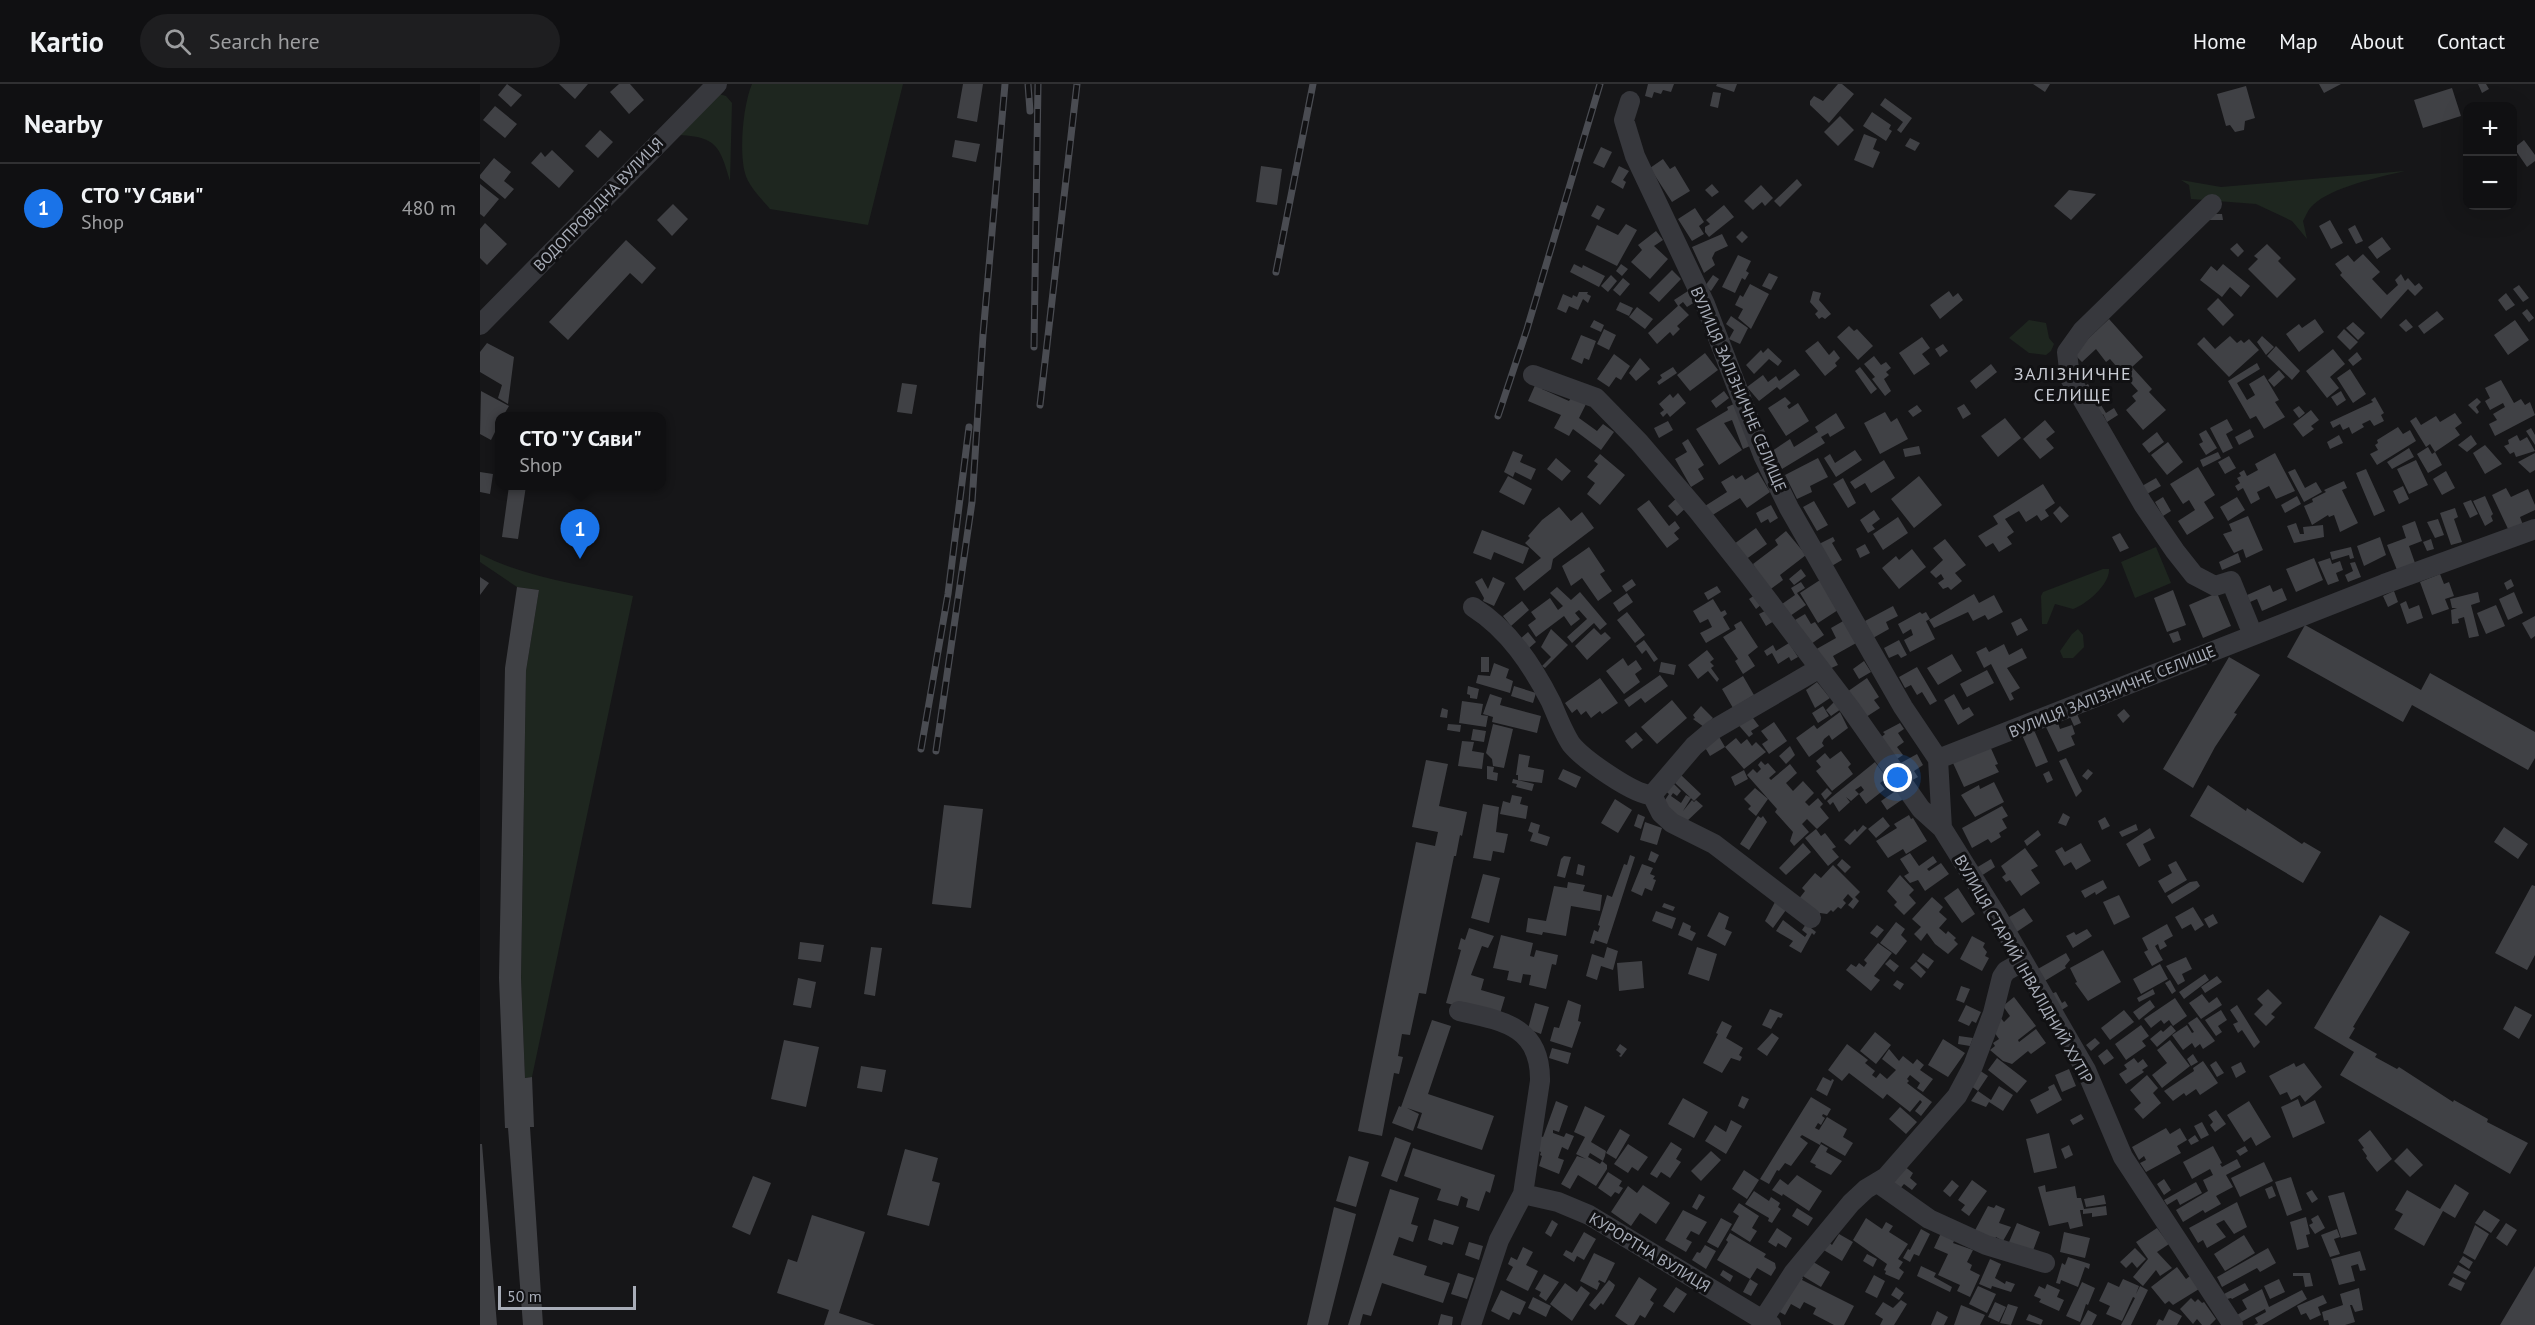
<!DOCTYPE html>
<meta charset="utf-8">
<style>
:root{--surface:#101012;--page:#1e1e20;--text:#f1f3f6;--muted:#9c9d9f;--line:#303032;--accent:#1a73e8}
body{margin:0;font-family:"PT Sans",sans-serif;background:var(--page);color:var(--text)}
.controls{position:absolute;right:18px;top:18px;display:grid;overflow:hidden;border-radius:12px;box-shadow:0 6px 24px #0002}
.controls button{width:54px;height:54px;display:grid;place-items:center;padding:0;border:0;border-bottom:2px solid var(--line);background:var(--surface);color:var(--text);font:30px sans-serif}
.scale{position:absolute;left:18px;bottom:15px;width:138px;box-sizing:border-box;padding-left:6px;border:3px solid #a8adb8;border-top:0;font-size:16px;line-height:21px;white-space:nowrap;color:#a8adb8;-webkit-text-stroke:4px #111113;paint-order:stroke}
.you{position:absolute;left:1418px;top:694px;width:21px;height:21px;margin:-15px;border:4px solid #fff;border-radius:50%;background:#1a73e8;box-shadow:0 0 0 9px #1a73e833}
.badge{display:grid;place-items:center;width:39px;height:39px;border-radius:50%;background:var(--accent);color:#fff;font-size:20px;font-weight:700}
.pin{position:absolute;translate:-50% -50px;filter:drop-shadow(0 2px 3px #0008)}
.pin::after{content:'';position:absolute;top:32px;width:21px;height:18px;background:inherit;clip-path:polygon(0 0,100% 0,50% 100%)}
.popup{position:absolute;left:15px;top:328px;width:171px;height:78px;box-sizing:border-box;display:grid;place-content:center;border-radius:12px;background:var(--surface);filter:drop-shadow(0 2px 4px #0005);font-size:20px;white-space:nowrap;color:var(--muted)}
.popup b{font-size:22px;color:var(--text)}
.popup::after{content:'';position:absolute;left:50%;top:100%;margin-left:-12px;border:12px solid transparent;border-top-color:var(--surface)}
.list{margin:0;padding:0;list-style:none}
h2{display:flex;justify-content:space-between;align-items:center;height:78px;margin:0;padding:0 24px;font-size:26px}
h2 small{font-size:20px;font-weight:400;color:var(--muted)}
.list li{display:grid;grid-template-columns:39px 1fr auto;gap:18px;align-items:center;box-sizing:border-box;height:90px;padding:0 24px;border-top:2px solid var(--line)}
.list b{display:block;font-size:22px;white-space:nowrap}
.list p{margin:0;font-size:20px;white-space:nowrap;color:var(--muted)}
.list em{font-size:20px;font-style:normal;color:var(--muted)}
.icon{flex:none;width:33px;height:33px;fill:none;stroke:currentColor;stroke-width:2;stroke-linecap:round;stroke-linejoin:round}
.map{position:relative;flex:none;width:2055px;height:1241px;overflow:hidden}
header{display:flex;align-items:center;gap:36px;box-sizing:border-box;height:84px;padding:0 30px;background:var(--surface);border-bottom:2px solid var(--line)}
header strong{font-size:28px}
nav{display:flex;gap:33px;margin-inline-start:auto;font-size:21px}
.search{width:420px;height:54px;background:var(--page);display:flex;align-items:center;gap:15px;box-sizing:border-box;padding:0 21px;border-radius:33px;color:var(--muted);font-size:22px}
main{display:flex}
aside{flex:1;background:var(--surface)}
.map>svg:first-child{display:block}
.green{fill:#1e261f}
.building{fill:#404145}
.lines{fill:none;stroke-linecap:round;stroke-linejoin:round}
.street{stroke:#37383d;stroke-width:20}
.rail-casing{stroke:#4a4c52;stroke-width:7}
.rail{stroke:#111113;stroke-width:4.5;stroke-dasharray:14;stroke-linecap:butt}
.labels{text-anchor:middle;stroke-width:6;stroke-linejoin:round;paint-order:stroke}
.street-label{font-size:16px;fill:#a8adb8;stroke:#111113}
.neighbourhood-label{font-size:18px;letter-spacing:1.5px;fill:#c9ccd4;stroke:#111113}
</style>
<header>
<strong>Kartio</strong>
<div class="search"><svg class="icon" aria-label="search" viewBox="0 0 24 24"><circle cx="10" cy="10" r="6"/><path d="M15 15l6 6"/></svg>Search here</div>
<nav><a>Home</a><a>Map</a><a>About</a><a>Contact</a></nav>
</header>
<main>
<aside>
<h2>Nearby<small></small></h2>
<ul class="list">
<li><span class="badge">1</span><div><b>СТО &quot;У Сяви&quot;</b><p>Shop</p></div><em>480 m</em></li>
</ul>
</aside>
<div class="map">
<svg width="2055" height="1241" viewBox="0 0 2055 1241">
<rect width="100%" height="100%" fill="#161618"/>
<!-- green -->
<path class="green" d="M 272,0 L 423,0 L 388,141 L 290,125 C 282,115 268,102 265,89 C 259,67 263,21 272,0 Z
M 239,10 L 246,12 L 252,19 L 250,97 C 240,63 237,53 200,51 Z
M 1925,87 C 1899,93 1852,103 1833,121 C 1828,125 1826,132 1823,137 L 1827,155 L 1812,137 L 1776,120 L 1711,115 L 1709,101 L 1701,96 L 1741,103 Z
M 1549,236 L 1566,239 L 1569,254 L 1574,260 L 1571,267 L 1566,271 L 1549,269 L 1529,254 Z
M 1676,463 L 1691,499 L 1655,514 L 1641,478 Z
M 0,470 C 46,494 103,501 153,512 L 52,993 L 45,994 L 41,894 L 46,587 L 59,506 L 37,503 L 0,478 Z
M 1623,485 L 1629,485 C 1630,500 1607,520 1593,525 L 1575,520 L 1567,540 L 1562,540 L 1561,512 L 1563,508 Z
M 1598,545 L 1603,551 L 1604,563 L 1593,574 L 1583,574 L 1580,567 L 1592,550 Z"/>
<!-- building -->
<path class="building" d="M 27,0 L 42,11 L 31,23 L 18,11 Z
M 79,0 L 108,0 L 95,15 Z
M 139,0 L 150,0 L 164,16 L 149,30 L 130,8 Z
M 483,0 L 503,0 L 497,38 L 477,34 Z
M 1168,0 L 1194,0 L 1191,8 L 1183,6 L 1181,10 L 1174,8 L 1172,14 L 1165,12 Z
M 1237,0 L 1257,0 L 1254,8 L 1236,2 Z
M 1358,0 L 1362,0 L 1374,10 L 1349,39 L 1330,21 L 1330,17 L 1334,12 L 1343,17 Z
M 1553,0 L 1570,0 L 1565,8 Z
M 1839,0 L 1861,0 L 1844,9 Z
M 1998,0 L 2006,0 L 2009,5 L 2002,9 Z
M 1766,2 L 1775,34 L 1765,37 L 1764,46 L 1755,48 L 1750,41 L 1746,42 L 1737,10 Z
M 1972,4 L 1981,32 L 1943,44 L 1934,16 Z
M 1233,8 L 1241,9 L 1238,24 L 1230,22 Z
M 1405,14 L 1432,34 L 1421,49 L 1417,46 L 1423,38 L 1400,21 Z
M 15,22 L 37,40 L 25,54 L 3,36 Z
M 1392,28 L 1411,41 L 1409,45 L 1412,47 L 1406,57 L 1383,42 Z
M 1360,32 L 1374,46 L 1358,62 L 1344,48 Z
M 120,46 L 133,58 L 118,74 L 105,62 Z
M 1384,50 L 1397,55 L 1393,65 L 1400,68 L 1393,84 L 1374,76 Z
M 1430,54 L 1440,59 L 1435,67 L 1425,62 Z
M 475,56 L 500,60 L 496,78 L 472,73 Z
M 2044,56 L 2055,71 L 2055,77 L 2047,83 L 2034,64 Z
M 1121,63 L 1132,68 L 1124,84 L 1113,79 Z
M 72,66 L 94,87 L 79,104 L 51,79 L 61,68 L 65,73 Z
M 14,74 L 31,88 L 24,97 L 34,105 L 25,115 L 0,94 L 0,91 Z
M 1183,75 L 1190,85 L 1195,82 L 1210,107 L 1192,118 L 1170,84 Z
M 781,82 L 802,85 L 797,121 L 776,118 Z
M 1139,82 L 1149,87 L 1143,96 L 1146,98 L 1143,105 L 1131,98 Z
M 1317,95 L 1322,101 L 1300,123 L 1294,117 Z
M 0,100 L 19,115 L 4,133 L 0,130 Z
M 1232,100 L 1239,108 L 1232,113 L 1225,106 Z
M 1281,101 L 1293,114 L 1285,122 L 1282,118 L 1273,126 L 1264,117 Z
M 1589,106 L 1616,110 L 1591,136 L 1574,122 Z
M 193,120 L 208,135 L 192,152 L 177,136 Z
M 1117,121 L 1125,125 L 1119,136 L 1111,132 Z
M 1244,121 L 1254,133 L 1229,153 L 1225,148 L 1225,143 L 1230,140 L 1226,136 Z
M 1215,124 L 1224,138 L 1219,142 L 1224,150 L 1212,157 L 1198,135 Z
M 1730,130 L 1742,130 L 1743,136 L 1730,136 Z
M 1850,136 L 1863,159 L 1851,165 L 1839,142 Z
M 5,139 L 27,160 L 7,181 L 0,174 L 0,145 Z
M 1146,140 L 1157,146 L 1137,182 L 1105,166 L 1117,141 L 1138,151 Z
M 1875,141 L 1883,157 L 1876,160 L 1868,145 Z
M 1176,147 L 1183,156 L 1174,162 L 1188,175 L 1170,195 L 1151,178 L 1162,166 L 1158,161 Z
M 1262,147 L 1268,153 L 1262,159 L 1256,153 Z
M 1242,150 L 1248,162 L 1235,168 L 1232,174 L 1235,181 L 1224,189 L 1212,163 Z
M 1902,153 L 1911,165 L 1897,175 L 1888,163 Z
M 146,156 L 176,184 L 162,200 L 150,189 L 88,256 L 69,238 Z
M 1757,159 L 1764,167 L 1758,173 L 1750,165 Z
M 1787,160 L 1801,174 L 1798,177 L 1816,195 L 1797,214 L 1768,185 L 1778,175 L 1774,172 Z
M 1883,170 L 1900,188 L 1892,195 L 1907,211 L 1918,201 L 1915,196 L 1921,190 L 1925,197 L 1928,194 L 1935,202 L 1939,199 L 1943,204 L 1935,212 L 1928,205 L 1901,235 L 1860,191 L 1862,189 L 1855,180 L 1868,171 L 1874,178 Z
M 1258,171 L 1271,177 L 1266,187 L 1269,189 L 1265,196 L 1262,194 L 1255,209 L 1242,203 Z
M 1094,180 L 1102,184 L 1103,181 L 1125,192 L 1119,203 L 1090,188 Z
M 1141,180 L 1148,185 L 1142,192 L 1136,187 Z
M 1743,180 L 1770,202 L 1761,213 L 1750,203 L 1742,213 L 1720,196 L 1731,182 L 1737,187 Z
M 1192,186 L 1201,195 L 1179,218 L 1169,209 Z
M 1289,189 L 1298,193 L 1291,206 L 1282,202 Z
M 1131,191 L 1137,197 L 1128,208 L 1121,202 Z
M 1233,191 L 1239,195 L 1231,207 L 1225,202 Z
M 1143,194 L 1150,200 L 1140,212 L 1133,206 Z
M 1270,200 L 1289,210 L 1271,245 L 1258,234 L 1263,225 L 1255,221 L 1260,211 L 1263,213 Z
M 2039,201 L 2049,214 L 2043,218 L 2033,205 Z
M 1208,207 L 1215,218 L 1207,223 L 1203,218 L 1198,222 L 1194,216 Z
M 1333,207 L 1341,209 L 1339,216 L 1351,230 L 1345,235 L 1342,233 L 1339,235 L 1335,230 L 1338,227 L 1330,218 Z
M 1469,207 L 1473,213 L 1478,209 L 1483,216 L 1460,235 L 1450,221 Z
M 1099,208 L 1108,208 L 1107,210 L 1111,212 L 1108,219 L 1103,215 L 1098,226 L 1089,222 L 1086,229 L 1077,225 L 1083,210 L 1092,214 L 1093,211 L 1097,213 Z
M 2026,209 L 2035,221 L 2026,227 L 2018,216 Z
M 1738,214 L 1754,231 L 1743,242 L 1727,225 Z
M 1140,218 L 1153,224 L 1149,232 L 1136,226 Z
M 1199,221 L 1209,231 L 1197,242 L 1200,245 L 1193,252 L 1190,248 L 1177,260 L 1168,249 Z
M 1157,223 L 1173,235 L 1165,245 L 1149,233 Z
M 2047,225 L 2054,234 L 2049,238 L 2042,229 Z
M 1957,227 L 1964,235 L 1944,250 L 1938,242 Z
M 1251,232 L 1268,244 L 1260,260 L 1249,255 L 1254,246 L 1246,240 Z
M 1629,235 L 1663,273 L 1652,283 L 1672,305 L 1669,308 L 1686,326 L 1663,346 L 1646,326 L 1656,317 L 1652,312 L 1658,307 L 1630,275 L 1626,278 L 1616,265 L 1602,278 L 1593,269 Z
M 1835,235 L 1844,248 L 1819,268 L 1806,250 L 1819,240 L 1822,244 Z
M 1926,235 L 1933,243 L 1926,248 L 1919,241 Z
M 1114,236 L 1124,241 L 1121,248 L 1110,243 Z
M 2035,236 L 2049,256 L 2028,271 L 2014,251 Z
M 1873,238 L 1885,249 L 1878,256 L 1866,244 Z
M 1369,242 L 1374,247 L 1377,245 L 1393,262 L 1378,276 L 1357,253 Z
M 1124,245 L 1136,251 L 1129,266 L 1117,260 Z
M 1864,245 L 1878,258 L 1870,266 L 1857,253 Z
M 1101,251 L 1116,257 L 1109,276 L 1104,274 L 1102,280 L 1091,275 Z
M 1750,252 L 1757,259 L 1761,256 L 1764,259 L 1769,255 L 1779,266 L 1749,293 L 1717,260 L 1724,253 L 1735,265 Z
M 1782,252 L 1794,263 L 1786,271 L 1777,258 Z
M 1442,253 L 1450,264 L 1442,270 L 1450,280 L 1434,291 L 1419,269 Z
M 1338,257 L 1349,271 L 1354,266 L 1360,274 L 1355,279 L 1357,282 L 1345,292 L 1325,267 Z
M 7,259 L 34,273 L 28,320 L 18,314 L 22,301 L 0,288 L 0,268 Z
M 1463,260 L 1468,267 L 1460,273 L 1455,265 Z
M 1796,262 L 1820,287 L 1812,296 L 1787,272 Z
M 1288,264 L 1302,277 L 1298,282 L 1289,275 L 1274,290 L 1266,281 L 1281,266 L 1283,269 Z
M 1853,265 L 1865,280 L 1850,293 L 1859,304 L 1847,314 L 1826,287 Z
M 1877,268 L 1882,275 L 1873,282 L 1868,276 Z
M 1225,269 L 1238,286 L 1210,307 L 1197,291 Z
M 1134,270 L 1150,282 L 1141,296 L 1136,293 L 1129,303 L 1117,295 Z
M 1394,272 L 1401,281 L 1406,278 L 1411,284 L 1406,288 L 1409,291 L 1404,295 L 1411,307 L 1405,312 L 1392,295 L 1395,293 L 1384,280 Z
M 1160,274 L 1170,285 L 1156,297 L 1149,289 Z
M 1777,279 L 1780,285 L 1757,299 L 1767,316 L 1775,311 L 1769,300 L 1784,291 L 1799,316 L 1795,318 L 1805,333 L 1784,345 L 1776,332 L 1770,335 L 1748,297 Z
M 1511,280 L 1517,288 L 1496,305 L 1490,297 Z
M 1193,283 L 1197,289 L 1179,301 L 1177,298 L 1182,294 L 1180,291 Z
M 1380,283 L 1397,305 L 1391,310 L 1375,287 Z
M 1315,285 L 1320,291 L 1300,306 L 1297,303 L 1279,317 L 1267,303 L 1283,291 L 1288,298 L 1296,292 L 1299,297 Z
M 1870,285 L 1886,310 L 1873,319 L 1857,294 Z
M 1799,286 L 1805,293 L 1794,303 L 1788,296 Z
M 2021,296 L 2034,319 L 2041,315 L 2045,321 L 2050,318 L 2055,331 L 2015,352 L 2009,340 L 2017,336 L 2013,330 L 2025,323 L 2023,319 L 2010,326 L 2005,317 L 2010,314 L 2005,304 Z
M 422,299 L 437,301 L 432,330 L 417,328 Z
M 1056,299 L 1064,302 L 1062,305 L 1089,317 L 1092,312 L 1106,320 L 1099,334 L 1117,347 L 1123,340 L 1134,348 L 1121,366 L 1093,345 L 1089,352 L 1074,344 L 1081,331 L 1048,317 Z
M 1608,300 L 1626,329 L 1634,324 L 1638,331 L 1627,338 L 1623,330 L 1619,333 L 1601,304 Z
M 1,307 L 29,322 L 23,332 L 19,332 L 19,340 L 11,356 L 0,350 Z
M 1244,307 L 1249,314 L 1236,324 L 1231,317 Z
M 1861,307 L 1866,316 L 1857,322 L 1851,313 Z
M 1198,309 L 1206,319 L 1190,333 L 1187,329 L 1183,333 L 1180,329 L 1184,326 L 1179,320 L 1190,310 L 1193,314 Z
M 1305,313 L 1311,319 L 1307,322 L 1309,325 L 1318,319 L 1329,337 L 1306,352 L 1288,324 Z
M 1895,313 L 1904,329 L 1901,331 L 1904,337 L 1894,342 L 1890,336 L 1882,340 L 1884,343 L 1872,350 L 1869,343 L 1863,346 L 1860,340 L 1853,344 L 1850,338 L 1893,318 L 1891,316 Z
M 1997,314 L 2001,318 L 1996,323 L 1999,328 L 1997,330 L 1988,321 Z
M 1254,320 L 1270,362 L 1263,365 L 1252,336 L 1244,339 L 1262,366 L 1239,381 L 1216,345 L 1248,326 L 1247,323 Z
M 1484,320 L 1491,330 L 1483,335 L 1477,324 Z
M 1437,321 L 1442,327 L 1433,333 L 1428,327 Z
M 1819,322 L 1825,329 L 1819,334 L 1813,326 Z
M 1831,326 L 1839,336 L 1831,342 L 1834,345 L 1823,353 L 1813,340 Z
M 1405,328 L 1411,338 L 1417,334 L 1428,355 L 1400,370 L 1384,339 Z
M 1356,329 L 1365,344 L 1350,353 L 1348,349 L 1341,353 L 1345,359 L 1302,385 L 1292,367 L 1310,355 L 1314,363 L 1338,348 L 1335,343 Z
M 1975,329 L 1982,339 L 1975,344 L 1980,351 L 1955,368 L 1950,360 L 1946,363 L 1930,337 L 1936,333 L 1941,341 L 1956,332 L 1960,338 Z
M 1525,334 L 1541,354 L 1518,373 L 1501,352 Z
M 1747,335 L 1753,346 L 1746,350 L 1753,364 L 1743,369 L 1730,344 Z
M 1565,336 L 1575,348 L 1566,355 L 1574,364 L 1560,375 L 1543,355 Z
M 1188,337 L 1193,346 L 1179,354 L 1174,344 Z
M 1918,343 L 1923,350 L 1930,346 L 1936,357 L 1897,381 L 1890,370 L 1898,366 L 1895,361 L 1898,359 L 1897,356 Z
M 2051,344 L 2055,351 L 2055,361 L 2046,347 Z
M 1770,345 L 1774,353 L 1759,361 L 1755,353 Z
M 1726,346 L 1737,364 L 1726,371 L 1719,360 L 1723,358 L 1719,350 Z
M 1677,348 L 1684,358 L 1669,369 L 1662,360 Z
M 1859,351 L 1863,359 L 1850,365 L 1847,358 Z
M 1991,351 L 1997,360 L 1987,368 L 1978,361 Z
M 2037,351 L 2040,357 L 2047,353 L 2055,367 L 2036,373 L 2034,368 L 2030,370 L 2024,362 L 2029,360 L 2028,356 Z
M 1208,355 L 1224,381 L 1218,385 L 1224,395 L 1211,403 L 1195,375 L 1207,368 L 1202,359 Z
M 1688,358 L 1703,378 L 1687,391 L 1671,371 Z
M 2005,361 L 2022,380 L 2005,390 L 1993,369 Z
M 1439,362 L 1441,370 L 1425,373 L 1423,365 Z
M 1948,363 L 1952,370 L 1955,368 L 1962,381 L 1948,389 L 1937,370 Z
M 1929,364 L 1934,373 L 1912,385 L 1907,378 Z
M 1375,366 L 1382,376 L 1356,393 L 1344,374 L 1350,370 L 1355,379 Z
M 1033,367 L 1043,371 L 1040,378 L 1056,385 L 1051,396 L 1035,388 L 1033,393 L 1024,388 Z
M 1738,368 L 1741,374 L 1723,383 L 1720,376 Z
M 1795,369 L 1815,407 L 1796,415 L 1789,402 L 1777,408 L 1780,415 L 1771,420 L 1763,404 L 1758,407 L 1755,402 L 1760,399 L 1757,394 L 1761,392 L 1759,389 L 1764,386 L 1767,392 L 1778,386 L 1775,380 Z
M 2055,369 L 2055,386 L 2050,389 L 2038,378 Z
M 1120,370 L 1145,391 L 1120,421 L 1107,410 L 1115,399 L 1107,393 L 1118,380 L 1114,377 Z
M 1749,372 L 1756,384 L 1745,390 L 1738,378 Z
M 1076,374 L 1091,387 L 1082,397 L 1067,385 Z
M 1338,374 L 1348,393 L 1330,402 L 1332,408 L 1317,415 L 1305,391 Z
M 1404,376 L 1415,394 L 1391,409 L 1385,399 L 1375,405 L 1370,398 Z
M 1936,376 L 1948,401 L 1929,410 L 1917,385 Z
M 1718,383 L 1735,411 L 1724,418 L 1734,434 L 1707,451 L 1698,437 L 1715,426 L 1709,416 L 1703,420 L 1690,400 Z
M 1815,385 L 1825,404 L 1836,398 L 1842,408 L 1824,418 L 1808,388 Z
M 1886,385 L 1905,427 L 1894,432 L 1876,389 Z
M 1966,387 L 1975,404 L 1962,411 L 1953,395 Z
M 0,388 L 13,390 L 10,410 L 0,408 Z
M 1278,388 L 1290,408 L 1267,424 L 1260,414 L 1231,432 L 1225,422 L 1247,408 L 1241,398 L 1253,391 L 1256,395 L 1262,391 L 1265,396 Z
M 1028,392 L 1052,405 L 1044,421 L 1019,408 Z
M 1439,392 L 1462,421 L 1434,444 L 1411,415 Z
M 1363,394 L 1376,419 L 1368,424 L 1353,400 Z
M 1676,394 L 1681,402 L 1667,410 L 1662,402 Z
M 1864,397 L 1867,404 L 1862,406 L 1878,439 L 1860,448 L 1854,431 L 1849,433 L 1848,431 L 1832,441 L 1824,422 L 1833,418 L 1832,415 L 1846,408 L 1844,406 Z
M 1563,400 L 1575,419 L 1565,426 L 1569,432 L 1561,437 L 1557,431 L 1546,438 L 1539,427 L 1525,435 L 1534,448 L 1527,453 L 1532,460 L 1519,468 L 1513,459 L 1506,463 L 1498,452 L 1518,440 L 1513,432 Z
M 29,402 L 46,402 L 38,455 L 22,453 Z
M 1923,402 L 1929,415 L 1919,420 L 1913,407 Z
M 2026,404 L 2031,413 L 2048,405 L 2055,421 L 2055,426 L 2040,433 L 2043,441 L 2029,447 L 2012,411 Z
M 1199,412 L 1208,422 L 1197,432 L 1188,422 Z
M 1817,412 L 1821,420 L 1805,429 L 1801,421 Z
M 2005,412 L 2013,430 L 2011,432 L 2013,437 L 2005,442 L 1993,417 Z
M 1683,413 L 1691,427 L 1683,432 L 1675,418 Z
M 1757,413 L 1765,426 L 1748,437 L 1740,423 Z
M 1169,416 L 1189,442 L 1195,437 L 1200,444 L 1194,449 L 1199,455 L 1187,464 L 1157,425 Z
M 1991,416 L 1998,430 L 1990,434 L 1983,419 Z
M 1334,417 L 1348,441 L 1337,447 L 1323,423 Z
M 1291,421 L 1298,434 L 1290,439 L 1288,435 L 1281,439 L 1276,429 Z
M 1580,422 L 1589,432 L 1581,439 L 1573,429 Z
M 1079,423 L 1091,437 L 1102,428 L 1114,444 L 1073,475 L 1071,485 L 1044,507 L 1035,494 L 1061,474 L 1045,459 L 1050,454 L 1048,452 L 1062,436 Z
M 1975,424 L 1978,433 L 1974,435 L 1982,458 L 1971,461 L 1960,429 Z
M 1394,426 L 1400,435 L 1392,441 L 1395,445 L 1388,449 L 1380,436 Z
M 1768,432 L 1783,466 L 1766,474 L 1763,465 L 1754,469 L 1743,450 L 1752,447 L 1749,440 Z
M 1418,433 L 1428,449 L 1403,466 L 1393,450 Z
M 1958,435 L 1964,451 L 1955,454 L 1947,438 Z
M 1935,437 L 1942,457 L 1929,462 L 1935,479 L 1917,486 L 1907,461 L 1926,454 L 1922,442 Z
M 1816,439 L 1820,450 L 1824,450 L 1823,443 L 1843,441 L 1844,453 L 1814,459 L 1807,442 Z
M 1276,444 L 1287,460 L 1265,476 L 1254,460 Z
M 1002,446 L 1049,464 L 1043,480 L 1014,468 L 1011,476 L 993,469 Z
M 1306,447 L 1326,471 L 1300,491 L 1303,496 L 1288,507 L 1273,480 L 1298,461 L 1295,456 Z
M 1640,449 L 1649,464 L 1640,468 L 1632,453 Z
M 1353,453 L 1355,457 L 1352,459 L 1362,476 L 1350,483 L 1337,461 Z
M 1900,453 L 1906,471 L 1884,482 L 1877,462 Z
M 1465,455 L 1486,481 L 1475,489 L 1482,497 L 1471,506 L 1468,503 L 1463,505 L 1458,499 L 1464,495 L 1461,490 L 1456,494 L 1450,488 L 1463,476 L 1453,464 Z
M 1951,455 L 1954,465 L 1947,467 L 1943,458 Z
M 1385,460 L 1390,469 L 1380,474 L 1376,465 Z
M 1109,463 L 1125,487 L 1120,490 L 1132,507 L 1118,517 L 1102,494 L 1091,502 L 1082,482 Z
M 1871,463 L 1874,474 L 1870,475 L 1869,471 L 1852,476 L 1850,468 Z
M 1432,465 L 1446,483 L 1419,505 L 1402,484 L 1416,472 L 1419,476 Z
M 1758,469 L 1761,478 L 1742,486 L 1739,478 Z
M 1834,474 L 1843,496 L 1816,508 L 1806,485 Z
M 1850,474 L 1852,480 L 1860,477 L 1863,486 L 1856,489 L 1859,497 L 1848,501 L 1838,478 Z
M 1875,478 L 1881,493 L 1868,498 L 1865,491 L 1873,487 L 1870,479 Z
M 1321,485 L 1326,492 L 1314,501 L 1309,495 Z
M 1960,490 L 1964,500 L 1969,498 L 1974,512 L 1965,515 L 1969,525 L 1952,531 L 1940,498 Z
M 0,493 L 9,499 L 0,511 Z
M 1013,493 L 1025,499 L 1014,522 L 1003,517 L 1004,514 L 995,498 L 1002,494 L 1008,505 Z
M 1152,495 L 1156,501 L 1146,508 L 1142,502 Z
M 2031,495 L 2034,502 L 2027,506 L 2024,499 Z
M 1340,496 L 1358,526 L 1338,539 L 1320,509 Z
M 1321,498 L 1325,504 L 1317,509 L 1326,521 L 1310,532 L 1302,520 L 1315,511 L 1311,504 Z
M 1790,501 L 1793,508 L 1802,504 L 1807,516 L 1782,527 L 1777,515 L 1770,518 L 1767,511 Z
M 1237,502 L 1241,508 L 1228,516 L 1224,509 Z
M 37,503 L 59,506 L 46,587 L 41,894 L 45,994 L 52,993 L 54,1043 L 50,1043 L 63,1241 L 43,1241 L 28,1044 L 25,1044 L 19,894 L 25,584 Z
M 1077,503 L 1091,516 L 1100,508 L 1127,540 L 1120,546 L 1114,539 L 1092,559 L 1087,553 L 1107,535 L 1099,526 L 1095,529 L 1100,535 L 1091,542 L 1084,532 L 1056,553 L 1048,541 L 1056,535 L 1051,528 L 1070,514 L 1078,526 L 1083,522 L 1070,509 Z
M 1693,506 L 1706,541 L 1687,548 L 1674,514 Z
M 1914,507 L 1918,518 L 1908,523 L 1903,512 Z
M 1998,508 L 2000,518 L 1991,521 L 1999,552 L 1989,554 L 1984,533 L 1978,535 L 1979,539 L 1972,540 L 1971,526 L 1977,524 L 1972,524 L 1970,515 Z
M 2034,508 L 2043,529 L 2028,536 L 2019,515 Z
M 1147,509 L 1153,518 L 1139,528 L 1133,519 Z
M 1737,509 L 1751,542 L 1723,554 L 1709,521 Z
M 1494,510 L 1499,519 L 1514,511 L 1523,528 L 1508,536 L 1505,531 L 1493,537 L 1488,528 L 1454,544 L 1449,536 Z
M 1275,511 L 1282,520 L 1276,525 L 1269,515 Z
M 1233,515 L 1241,528 L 1245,526 L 1247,530 L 1243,533 L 1250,545 L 1226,559 L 1220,549 L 1232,543 L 1228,535 L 1220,539 L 1213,527 Z
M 1042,517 L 1049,526 L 1031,542 L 1023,532 Z
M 1926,517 L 1929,525 L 1939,521 L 1943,534 L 1927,540 L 1920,520 Z
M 2016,521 L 2025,542 L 2006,550 L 1997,529 Z
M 1413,522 L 1418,532 L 1406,538 L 1409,545 L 1393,554 L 1385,537 Z
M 1287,526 L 1294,537 L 1286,542 L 1279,530 Z
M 1147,528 L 1165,551 L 1155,559 L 1137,536 Z
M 1440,528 L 1442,530 L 1446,528 L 1450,535 L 1446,537 L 1455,555 L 1430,568 L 1424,556 L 1433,551 L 1431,545 L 1423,550 L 1418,540 Z
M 1325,530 L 1331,540 L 1335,538 L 1344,551 L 1331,560 L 1315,536 Z
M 2055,532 L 2055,552 L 2051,555 L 2042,539 Z
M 1541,534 L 1548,546 L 1537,552 L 1531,539 Z
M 1365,536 L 1378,558 L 1353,572 L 1358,581 L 1347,586 L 1333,567 L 1356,554 L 1351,544 Z
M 1261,537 L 1278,563 L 1268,571 L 1275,582 L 1263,590 L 1255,577 L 1258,575 L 1243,553 L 1256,545 L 1254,541 Z
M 1825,541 L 1941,606 L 1950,589 L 2055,648 L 2055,674 L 2048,686 L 1932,621 L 1923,638 L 1807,573 Z
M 1114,544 L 1121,551 L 1125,548 L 1131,554 L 1107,576 L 1095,562 Z
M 1071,545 L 1088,561 L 1065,584 L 1062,582 L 1071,573 L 1061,563 Z
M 1698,547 L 1701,556 L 1693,559 L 1689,550 Z
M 1048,548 L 1056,558 L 1048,565 L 1040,555 Z
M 1164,556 L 1178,575 L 1174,578 L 1166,566 L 1162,570 L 1156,562 Z
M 1419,556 L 1427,571 L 1421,574 L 1418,570 L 1409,574 L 1404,564 Z
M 1309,559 L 1318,573 L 1311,577 L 1309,573 L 1298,580 L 1292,569 L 1287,572 L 1284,567 L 1293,561 L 1296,567 Z
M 1524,560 L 1529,571 L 1542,564 L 1547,574 L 1527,584 L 1540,604 L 1531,609 L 1534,615 L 1530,617 L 1511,580 L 1504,584 L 1496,568 L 1506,563 L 1509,568 Z
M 1227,566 L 1234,575 L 1230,578 L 1234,582 L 1231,584 L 1239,595 L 1237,598 L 1228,587 L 1218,595 L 1208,581 Z
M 1472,570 L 1482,587 L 1458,601 L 1447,584 Z
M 1001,573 L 1009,573 L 1009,588 L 1001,588 Z
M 1749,573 L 1780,591 L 1754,629 L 1757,630 L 1735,663 L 1713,704 L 1683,685 Z
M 1143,574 L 1148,582 L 1156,576 L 1162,585 L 1155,590 L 1160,598 L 1144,610 L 1126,587 Z
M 1384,577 L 1391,588 L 1379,595 L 1373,585 Z
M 1181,578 L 1196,581 L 1194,591 L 1179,588 Z
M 1014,579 L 1029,585 L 1026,594 L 1033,597 L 1030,609 L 996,599 L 998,591 L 1010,592 Z
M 1437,583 L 1457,617 L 1450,621 L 1442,608 L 1437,611 L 1431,601 L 1425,604 L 1419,593 Z
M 1507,586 L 1514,599 L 1487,613 L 1480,600 Z
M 1180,591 L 1188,602 L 1165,619 L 1161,614 L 1149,623 L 1144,616 Z
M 1263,592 L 1274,611 L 1253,624 L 1242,605 Z
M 1120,594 L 1138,619 L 1122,630 L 1120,627 L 1111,634 L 1106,627 L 1101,631 L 1097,625 L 1092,629 L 1085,619 Z
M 1387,594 L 1399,613 L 1394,616 L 1400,624 L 1386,633 L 1364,610 Z
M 1337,598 L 1350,614 L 1335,624 L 1326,606 Z
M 988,602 L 999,605 L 997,615 L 990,614 L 990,611 L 987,610 Z
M 1034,602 L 1056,609 L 1053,619 L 1031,612 Z
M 1010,610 L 1022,614 L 1020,621 L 1061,632 L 1057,649 L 1012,638 L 1013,633 L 1003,630 Z
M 1474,610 L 1483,626 L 1489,623 L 1494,631 L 1478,641 L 1464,616 Z
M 1192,616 L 1207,634 L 1177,660 L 1161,643 Z
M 982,617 L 1003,620 L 1001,631 L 1008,632 L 1006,643 L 979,639 Z
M 1355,617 L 1361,625 L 1351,632 L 1346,626 Z
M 1221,622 L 1233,634 L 1224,643 L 1213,635 L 1215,634 L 1213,631 Z
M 1343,622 L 1349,632 L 1338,639 L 1332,629 Z
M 962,624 L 968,626 L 967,634 L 960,633 Z
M 1644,625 L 1650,632 L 1643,639 L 1637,631 Z
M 1360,628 L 1368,644 L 1352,656 L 1349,651 L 1344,655 L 1342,659 L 1344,662 L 1329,673 L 1316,654 L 1334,641 L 1337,645 Z
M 1270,630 L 1279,642 L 1271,647 L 1273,650 L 1269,653 L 1255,637 Z
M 1597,630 L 1601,639 L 1594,642 L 1590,633 Z
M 1577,636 L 1580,645 L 1592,641 L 1595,650 L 1591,652 L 1595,661 L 1578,668 L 1565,641 Z
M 1294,638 L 1307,657 L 1289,670 L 1282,660 L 1288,656 L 1281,647 Z
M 1420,639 L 1424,645 L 1418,649 L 1424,658 L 1417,663 L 1423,671 L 1414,677 L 1398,656 L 1405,650 L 1403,648 Z
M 968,640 L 981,641 L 980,648 L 967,646 Z
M 1013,640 L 1033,645 L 1024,684 L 1013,682 L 1012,675 L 1006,669 Z
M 993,645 L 1006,647 L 1004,658 L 991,656 Z
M 1554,646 L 1568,678 L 1556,683 L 1542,651 Z
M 1156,648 L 1163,656 L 1152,665 L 1145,657 Z
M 1238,651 L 1245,663 L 1230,672 L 1223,660 Z
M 1256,654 L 1261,660 L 1267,655 L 1272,662 L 1276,658 L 1286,668 L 1264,685 L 1245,663 Z
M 982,657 L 994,658 L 992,667 L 1004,669 L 1002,685 L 978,682 Z
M 1509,660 L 1518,680 L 1515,681 L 1519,688 L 1484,703 L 1473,679 Z
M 1310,662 L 1315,671 L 1306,680 L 1299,672 Z
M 1361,667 L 1371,680 L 1368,683 L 1373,690 L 1352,707 L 1336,687 L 1341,683 L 1336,677 L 1345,669 L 1350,675 Z
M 1039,670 L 1050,672 L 1048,683 L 1064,686 L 1062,699 L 1038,696 L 1038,691 L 1036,691 Z
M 1437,670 L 1443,681 L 1434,687 L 1438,693 L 1429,698 L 1419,680 Z
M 1586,674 L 1602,707 L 1596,713 L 1579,677 Z
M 946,676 L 968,680 L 959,722 L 987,728 L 982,752 L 980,751 L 976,772 L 974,772 L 946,910 L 939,909 L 930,951 L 922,950 L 918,972 L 923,973 L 919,990 L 914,989 L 902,1052 L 878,1047 L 936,758 L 955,762 L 958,748 L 932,743 Z
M 1281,677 L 1285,681 L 1288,679 L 1296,688 L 1289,694 L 1291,696 L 1310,680 L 1317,689 L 1306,699 L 1313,707 L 1323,697 L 1334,709 L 1325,718 L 1329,722 L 1338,714 L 1343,720 L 1340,723 L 1349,734 L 1337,745 L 1327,735 L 1322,740 L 1329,748 L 1314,762 L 1310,757 L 1313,748 L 1295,728 L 1297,725 L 1267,691 L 1273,685 L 1277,689 L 1281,685 L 1278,681 Z
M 1395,678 L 1407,694 L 1400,699 L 1405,705 L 1386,720 L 1379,710 L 1384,706 L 1381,702 L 1375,706 L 1379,710 L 1371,717 L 1366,713 L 1370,718 L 1359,728 L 1353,718 L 1350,721 L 1347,717 Z
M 1007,682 L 1014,683 L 1013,688 L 1018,689 L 1017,697 L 1007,695 Z
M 1083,685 L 1101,693 L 1096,704 L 1078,695 Z
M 1608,685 L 1613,689 L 1607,696 L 1602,692 Z
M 1264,686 L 1268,695 L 1255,702 L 1251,693 Z
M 1569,687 L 1573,696 L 1567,699 L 1563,690 Z
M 1201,691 L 1221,710 L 1214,717 L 1195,699 Z
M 1033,695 L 1054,700 L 1052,707 L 1036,703 L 1037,700 L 1032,699 Z
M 1191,697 L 1201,707 L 1197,712 L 1193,709 L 1191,712 L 1201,719 L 1206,711 L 1211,714 L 1203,727 L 1212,716 L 1214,718 L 1216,716 L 1223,722 L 1205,739 L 1181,722 L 1189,710 L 1183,705 Z
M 1514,698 L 1524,718 L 1495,733 L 1481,711 L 1499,701 L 1500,705 Z
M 1728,701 L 1766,727 L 1767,724 L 1822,760 L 1824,758 L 1841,768 L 1823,799 L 1710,732 Z
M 1275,704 L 1288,715 L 1276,732 L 1268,725 L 1271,722 L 1264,715 Z
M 1347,704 L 1352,709 L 1345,716 L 1341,710 Z
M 1417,706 L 1423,715 L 1407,726 L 1401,717 Z
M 1032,711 L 1042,713 L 1040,720 L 1048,722 L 1046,735 L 1020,730 L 1023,717 L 1030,719 Z
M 1135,715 L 1152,726 L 1138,749 L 1121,739 Z
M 1003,720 L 1019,723 L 1016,748 L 1028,750 L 1024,769 L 1013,767 L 1011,777 L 993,774 Z
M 464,721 L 503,725 L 491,824 L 452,820 Z
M 1522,722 L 1528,732 L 1522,735 L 1527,744 L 1519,749 L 1521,753 L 1511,759 L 1508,755 L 1492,764 L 1482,744 Z
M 1583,729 L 1590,733 L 1586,742 L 1578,739 Z
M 1158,730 L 1165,733 L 1161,745 L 1154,742 Z
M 1429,731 L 1431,735 L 1433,734 L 1447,757 L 1426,770 L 1423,765 L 1408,774 L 1396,757 L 1417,744 L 1414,740 Z
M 1278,732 L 1281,734 L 1283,732 L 1287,738 L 1269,766 L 1260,760 Z
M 1403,733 L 1410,742 L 1396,754 L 1388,745 Z
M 1625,733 L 1630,742 L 1622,746 L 1618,737 Z
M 1051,738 L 1060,741 L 1058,749 L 1070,753 L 1067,762 L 1050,757 L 1053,749 L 1048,747 Z
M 1165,738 L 1182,744 L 1177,761 L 1160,756 Z
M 1656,740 L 1658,746 L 1642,753 L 1639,748 Z
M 1383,741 L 1387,744 L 1370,761 L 1364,756 L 1375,745 L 1377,748 Z
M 2024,743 L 2048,760 L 2038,775 L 2014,758 Z
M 1670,744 L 1675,754 L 1663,760 L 1671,776 L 1659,783 L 1646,760 Z
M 1336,745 L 1341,752 L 1345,749 L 1356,763 L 1352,765 L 1359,773 L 1348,782 L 1325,754 Z
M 1558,746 L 1561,751 L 1547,762 L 1544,757 Z
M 1323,759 L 1331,768 L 1306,791 L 1299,784 Z
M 1601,759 L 1611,777 L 1596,786 L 1591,778 L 1584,782 L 1575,767 L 1582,763 L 1585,768 Z
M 1545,764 L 1558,782 L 1551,786 L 1560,799 L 1541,812 L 1530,796 L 1526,798 L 1522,793 L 1526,790 L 1521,782 Z
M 1171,767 L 1179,771 L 1175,779 L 1168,776 Z
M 1430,769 L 1439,782 L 1453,772 L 1457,778 L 1447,785 L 1449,787 L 1461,779 L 1469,790 L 1445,807 L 1438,796 L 1430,799 L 1424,792 L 1429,789 L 1420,775 Z
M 1150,771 L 1155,773 L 1127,860 L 1115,856 L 1114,860 L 1110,859 L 1114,846 L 1118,848 L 1120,842 L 1118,841 L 1127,811 L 1132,813 L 1144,780 L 1147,781 Z
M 1084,772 L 1091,773 L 1085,794 L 1077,792 L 1081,775 Z
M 1362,775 L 1371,783 L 1365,789 L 1357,781 Z
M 1511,775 L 1515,783 L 1501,792 L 1496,784 Z
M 1696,777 L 1707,796 L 1685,809 L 1678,797 L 1692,789 L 1688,781 Z
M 1098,780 L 1105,782 L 1103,792 L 1096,790 Z
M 1162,780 L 1173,784 L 1170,790 L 1175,792 L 1173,795 L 1176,796 L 1172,807 L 1165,804 L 1162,812 L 1151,807 Z
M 1353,781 L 1380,808 L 1375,813 L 1379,817 L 1373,825 L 1368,821 L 1373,815 L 1368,810 L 1363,816 L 1366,819 L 1361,825 L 1358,823 L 1353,828 L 1351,826 L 1347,830 L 1340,829 L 1338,831 L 1318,816 L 1325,807 L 1322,804 L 1335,789 L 1341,794 Z
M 1003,790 L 1020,794 L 1009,839 L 991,834 Z
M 1420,791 L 1434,806 L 1429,811 L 1436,819 L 1424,831 L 1414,821 L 1417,818 L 1407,807 Z
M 1623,796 L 1627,804 L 1616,811 L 1615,808 L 1605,814 L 1601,807 Z
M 1717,797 L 1720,802 L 1715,806 L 1692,820 L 1687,812 L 1710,798 Z
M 1088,798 L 1105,801 L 1103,807 L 1122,811 L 1120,827 L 1091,822 L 1086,852 L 1063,848 L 1062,851 L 1046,848 L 1048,834 L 1066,837 L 1074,802 L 1087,804 Z
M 2052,801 L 2055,802 L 2055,871 L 2047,886 L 2015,869 Z
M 1478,804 L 1495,830 L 1482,839 L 1464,814 Z
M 1639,811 L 1650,833 L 1634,841 L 1623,818 Z
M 1452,813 L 1463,823 L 1459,828 L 1467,835 L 1459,844 L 1466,850 L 1468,847 L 1476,854 L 1474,856 L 1478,860 L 1468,870 L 1455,860 L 1447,849 L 1441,857 L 1434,850 L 1441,843 L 1432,835 Z
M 1295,818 L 1306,826 L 1293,844 L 1285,837 Z
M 1184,819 L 1195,823 L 1193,827 L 1182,823 Z
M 1713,823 L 1724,841 L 1715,847 L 1711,840 L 1702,845 L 1695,833 Z
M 1544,824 L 1553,837 L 1535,849 L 1526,835 Z
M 1176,827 L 1196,834 L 1192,845 L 1172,837 Z
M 1239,828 L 1249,833 L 1245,845 L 1252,848 L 1245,862 L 1227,852 Z
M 1733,830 L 1738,839 L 1729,844 L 1724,835 Z
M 1900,831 L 1930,848 L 1873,943 L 1875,944 L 1869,954 L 1897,970 L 1895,973 L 1917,985 L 1919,983 L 1973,1018 L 1974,1016 L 2008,1035 L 2007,1038 L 2048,1059 L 2030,1090 L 1860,991 L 1874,968 L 1834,944 Z
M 1303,836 L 1325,853 L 1327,850 L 1322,846 L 1326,840 L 1336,848 L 1334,851 L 1332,849 L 1321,869 L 1309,862 L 1313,857 L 1296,847 Z
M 1203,838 L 1211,842 L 1210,846 L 1216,849 L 1212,857 L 1198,851 Z
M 1416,838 L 1425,845 L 1421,851 L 1427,857 L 1416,871 L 1400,859 Z
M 1687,840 L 1693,852 L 1684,857 L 1687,862 L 1680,866 L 1678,860 L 1675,862 L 1683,876 L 1672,882 L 1664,868 L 1668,866 L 1662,854 Z
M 1397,841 L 1404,846 L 1397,854 L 1390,849 Z
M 989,844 L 1014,852 L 1008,864 L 1002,862 L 991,891 L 1004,895 L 1001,906 L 1025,913 L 1019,933 L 966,919 L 981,866 L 978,865 L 981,854 L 985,856 Z
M 1607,845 L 1612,852 L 1593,864 L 1586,852 L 1594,848 L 1596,851 Z
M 1021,851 L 1053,859 L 1050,872 L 1054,873 L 1056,866 L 1078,871 L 1076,881 L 1072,880 L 1066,905 L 1049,901 L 1051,891 L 1043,890 L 1041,899 L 1027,896 L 1029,887 L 1013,884 Z
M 1492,852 L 1505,859 L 1503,863 L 1507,868 L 1505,872 L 1509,874 L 1502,887 L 1480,875 Z
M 320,858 L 344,861 L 341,878 L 318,875 Z
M 1398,859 L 1412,869 L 1394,892 L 1400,896 L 1391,907 L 1366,886 L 1371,880 L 1376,883 L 1379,879 L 1384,883 L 1387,879 L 1384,876 Z
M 391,863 L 402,864 L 395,912 L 384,910 Z
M 1127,863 L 1138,867 L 1133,886 L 1121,882 L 1117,896 L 1106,892 L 1112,870 L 1124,874 Z
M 1217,863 L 1237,870 L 1229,897 L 1208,890 Z
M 1623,866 L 1641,898 L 1608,917 L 1595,899 L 1597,898 L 1590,884 Z
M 1443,869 L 1454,877 L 1448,885 L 1437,877 Z
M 1586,869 L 1590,876 L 1585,882 L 1586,884 L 1563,898 L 1556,886 Z
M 1706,873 L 1712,885 L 1702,890 L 1705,897 L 1698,901 L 1686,882 Z
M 1410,875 L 1419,882 L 1414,888 L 1405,880 Z
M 1162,877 L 1164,904 L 1139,907 L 1137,879 Z
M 1436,878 L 1446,888 L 1441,894 L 1430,884 Z
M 1680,880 L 1688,895 L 1661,910 L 1653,895 Z
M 1725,890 L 1729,896 L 1704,915 L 1699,908 Z
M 1737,892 L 1742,898 L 1725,909 L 1721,903 Z
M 318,894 L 336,898 L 331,924 L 313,921 Z
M 1417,896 L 1424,900 L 1420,906 L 1413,901 Z
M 1690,896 L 1696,907 L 1692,910 L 1685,899 Z
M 1481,902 L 1490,905 L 1484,919 L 1476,916 Z
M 1673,905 L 1675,910 L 1659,918 L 1657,914 Z
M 1788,905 L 1802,919 L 1791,930 L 1795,933 L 1786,942 L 1774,930 L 1783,921 L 1777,915 Z
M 1576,908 L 1582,919 L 1585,917 L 1588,922 L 1580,927 L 1571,910 Z
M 1722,910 L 1729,919 L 1737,913 L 1742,921 L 1721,935 L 1709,919 Z
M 1534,913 L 1556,942 L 1538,956 L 1539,958 L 1556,945 L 1566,959 L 1551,970 L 1548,967 L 1532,980 L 1523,977 L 1510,966 L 1515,962 L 1513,959 L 1519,955 L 1512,945 L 1520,933 L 1524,938 L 1530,932 L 1523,922 Z
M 1695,914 L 1707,932 L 1693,942 L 1689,936 L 1684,940 L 1681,936 L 1671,944 L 1664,935 Z
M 1088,916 L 1101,921 L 1098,937 L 1101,938 L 1092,964 L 1070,957 L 1074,943 L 1079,944 Z
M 1670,916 L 1675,923 L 1659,936 L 1653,928 Z
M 1055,919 L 1069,923 L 1061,950 L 1048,945 Z
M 1486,921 L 1501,928 L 1496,939 L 1492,937 L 1489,942 L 1478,937 Z
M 1757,921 L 1780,958 L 1774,964 L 1762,946 L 1758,949 L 1753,940 L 1758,938 L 1750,926 Z
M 2035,922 L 2052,931 L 2039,955 L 2023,945 Z
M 1290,925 L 1303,930 L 1301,934 L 1298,933 L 1291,945 L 1282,941 Z
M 1644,926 L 1654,938 L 1630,956 L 1621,944 Z
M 1741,926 L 1747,936 L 1738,942 L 1742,948 L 1736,952 L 1725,936 Z
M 1717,933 L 1735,957 L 1723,965 L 1720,960 L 1715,964 L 1712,959 L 1703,966 L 1692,951 L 1707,941 L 1712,949 L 1714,948 L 1708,939 Z
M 952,936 L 971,942 L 948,1010 L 1014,1032 L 1002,1066 L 937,1044 L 942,1029 L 927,1024 L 939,1030 L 933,1047 L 912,1039 L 919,1022 L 921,1023 Z
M 1242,937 L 1252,942 L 1246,954 L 1263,964 L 1259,971 L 1262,973 L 1260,977 L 1251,974 L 1242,989 L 1223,979 L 1238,950 L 1236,949 Z
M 1661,941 L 1669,952 L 1662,957 L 1666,962 L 1646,976 L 1635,960 Z
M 1691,941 L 1696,947 L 1677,963 L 1670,955 L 1681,946 L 1683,948 Z
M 1395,948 L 1411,961 L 1396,980 L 1380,967 Z
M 1292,949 L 1299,954 L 1287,972 L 1277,965 Z
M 1479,952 L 1493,954 L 1490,962 L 1478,960 Z
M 1615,954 L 1620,959 L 1611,967 L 1606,961 Z
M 1463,955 L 1485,969 L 1468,993 L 1448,981 Z
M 304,956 L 339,963 L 326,1023 L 291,1015 Z
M 1690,956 L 1710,982 L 1682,1004 L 1672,991 L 1687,979 L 1677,966 Z
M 1140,960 L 1147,965 L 1141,973 L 1139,972 L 1141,970 L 1136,966 Z
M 1367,960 L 1388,976 L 1385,979 L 1395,987 L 1392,991 L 1396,994 L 1400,989 L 1407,995 L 1416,986 L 1402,975 L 1409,965 L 1419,977 L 1423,972 L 1433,980 L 1437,975 L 1444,981 L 1440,986 L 1453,995 L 1443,1008 L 1437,1004 L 1440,999 L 1430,991 L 1427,995 L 1429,997 L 1427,999 L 1452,1018 L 1441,1032 L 1435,1027 L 1442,1018 L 1440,1016 L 1430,1028 L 1407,1010 L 1403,1015 L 1369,989 L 1362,997 L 1348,986 Z
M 1072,964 L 1091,969 L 1088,980 L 1069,974 Z
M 1627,965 L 1634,974 L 1624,981 L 1618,972 Z
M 1713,970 L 1718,978 L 1711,982 L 1707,975 Z
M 1517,974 L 1547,997 L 1537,1009 L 1508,986 Z
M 1654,974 L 1658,979 L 1663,975 L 1668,982 L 1662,986 L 1664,988 L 1646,1000 L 1639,990 L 1647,985 L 1644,981 Z
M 1723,977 L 1738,999 L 1720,1011 L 1716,1005 L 1706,1012 L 1704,1009 L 1693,1017 L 1684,1007 L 1714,987 L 1713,984 Z
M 1736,977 L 1744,989 L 1737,993 L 1730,981 Z
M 1761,978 L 1766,988 L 1756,994 L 1751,983 Z
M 1814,979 L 1816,983 L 1824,979 L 1842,1003 L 1825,1018 L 1820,1011 L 1811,1016 L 1807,1008 L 1800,1011 L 1789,992 Z
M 381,982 L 406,986 L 402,1008 L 377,1004 Z
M 1496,984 L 1508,992 L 1498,1007 L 1488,1000 Z
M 1589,985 L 1596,1002 L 1582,1008 L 1575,991 Z
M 1667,991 L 1678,1004 L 1673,1009 L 1681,1019 L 1663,1035 L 1654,1025 L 1661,1019 L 1650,1006 Z
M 1343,993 L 1351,997 L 1352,995 L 1354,996 L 1347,1012 L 1336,1006 Z
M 1574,1000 L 1582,1016 L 1557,1030 L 1550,1016 L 1569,1006 L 1568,1003 Z
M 1519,1002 L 1533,1011 L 1523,1027 L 1509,1018 L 1506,1023 L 1491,1017 L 1498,1007 L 1511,1016 Z
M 1262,1012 L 1269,1015 L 1264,1025 L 1258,1022 Z
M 1331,1013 L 1351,1025 L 1347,1032 L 1343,1030 L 1342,1032 L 1345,1034 L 1341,1041 L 1338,1039 L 1335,1044 L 1339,1046 L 1347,1033 L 1367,1045 L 1363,1053 L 1373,1059 L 1365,1072 L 1341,1058 L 1340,1061 L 1322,1051 L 1320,1053 L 1328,1059 L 1311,1082 L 1305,1079 L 1299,1087 L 1297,1086 L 1289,1100 L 1280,1095 Z
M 1203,1014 L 1228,1028 L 1214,1054 L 1188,1040 Z
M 1818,1015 L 1821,1023 L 1835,1016 L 1845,1039 L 1813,1054 L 1801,1023 Z
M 1076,1017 L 1088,1022 L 1079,1048 L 1073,1046 L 1073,1049 L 1084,1053 L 1086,1049 L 1094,1052 L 1088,1066 L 1082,1063 L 1078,1074 L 1084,1076 L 1079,1090 L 1059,1082 L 1062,1072 L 1060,1071 L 1061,1068 L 1053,1065 L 1058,1051 L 1063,1053 Z
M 1769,1017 L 1791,1053 L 1776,1062 L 1771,1053 L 1764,1058 L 1747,1031 Z
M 1105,1022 L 1125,1032 L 1111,1058 L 1126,1067 L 1125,1072 L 1123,1077 L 1110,1069 L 1108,1073 L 1120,1080 L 1122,1077 L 1127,1081 L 1127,1085 L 1116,1102 L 1098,1091 L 1090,1105 L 1081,1100 L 1097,1072 L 1106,1075 L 1096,1070 L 1105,1053 L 1094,1048 Z
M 1420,1023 L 1437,1038 L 1426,1050 L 1409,1035 Z
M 1736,1026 L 1746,1040 L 1735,1048 L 1730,1041 L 1733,1038 L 1728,1031 Z
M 1601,1030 L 1604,1035 L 1593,1041 L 1590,1036 Z
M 1251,1036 L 1262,1042 L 1246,1070 L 1225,1057 L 1235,1041 L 1246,1048 Z
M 1722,1038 L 1729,1051 L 1721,1055 L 1714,1042 Z
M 1686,1044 L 1690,1050 L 1700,1044 L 1707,1056 L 1697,1062 L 1701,1069 L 1666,1088 L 1660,1079 L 1666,1076 L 1664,1072 L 1659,1076 L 1652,1063 Z
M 1140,1045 L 1150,1051 L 1136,1075 L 1126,1069 Z
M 1890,1046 L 1912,1075 L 1897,1088 L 1886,1074 L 1887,1072 L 1882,1065 L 1884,1064 L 1878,1056 Z
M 1569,1049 L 1577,1084 L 1554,1089 L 1546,1055 Z
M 1715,1051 L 1719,1057 L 1711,1061 L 1708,1056 Z
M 915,1053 L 931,1059 L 917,1098 L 901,1092 Z
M 1191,1058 L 1202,1065 L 1196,1075 L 1201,1078 L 1190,1094 L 1181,1088 L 1177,1094 L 1170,1090 Z
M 0,1060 L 2,1060 L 17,1241 L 0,1241 Z
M 1148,1060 L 1168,1073 L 1158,1087 L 1152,1083 L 1148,1089 L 1134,1080 Z
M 1341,1060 L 1348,1064 L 1346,1068 L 1362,1077 L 1351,1091 L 1335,1083 L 1336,1081 L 1330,1078 Z
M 1589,1061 L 1593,1071 L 1585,1075 L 1581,1065 Z
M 1733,1062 L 1742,1079 L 1740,1080 L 1742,1083 L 1757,1075 L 1761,1083 L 1746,1091 L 1753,1103 L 1736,1112 L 1741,1120 L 1725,1129 L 1723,1126 L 1703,1138 L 1696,1126 L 1728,1107 L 1723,1096 L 1733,1091 L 1730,1085 L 1712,1095 L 1703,1078 Z
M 1765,1062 L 1768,1067 L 1760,1072 L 1756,1067 Z
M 933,1064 L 1015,1091 L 1010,1109 L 1006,1107 L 999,1127 L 986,1123 L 988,1115 L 981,1112 L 978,1122 L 957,1116 L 961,1105 L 924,1092 Z
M 1927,1064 L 1943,1081 L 1930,1093 L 1914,1077 Z
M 425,1065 L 458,1074 L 452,1097 L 460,1099 L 449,1142 L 407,1131 Z
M 1231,1067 L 1241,1076 L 1221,1097 L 1211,1087 Z
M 869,1072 L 889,1078 L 876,1123 L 856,1117 Z
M 1784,1078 L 1793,1097 L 1760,1113 L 1751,1094 Z
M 1424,1082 L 1433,1089 L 1430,1094 L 1437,1100 L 1432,1106 L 1424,1100 L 1418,1107 L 1410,1101 Z
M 1264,1086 L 1279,1096 L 1267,1115 L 1252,1105 Z
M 1128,1088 L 1142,1097 L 1139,1102 L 1143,1104 L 1139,1110 L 1135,1108 L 1131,1113 L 1118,1104 Z
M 1317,1091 L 1342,1107 L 1329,1127 L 1303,1110 L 1302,1112 L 1292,1106 L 1300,1095 L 1308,1101 Z
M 273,1092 L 291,1099 L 270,1151 L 252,1143 Z
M 1811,1093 L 1822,1126 L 1807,1132 L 1795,1098 Z
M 1684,1095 L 1691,1106 L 1684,1111 L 1677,1100 Z
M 1472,1096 L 1479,1102 L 1470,1113 L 1463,1107 Z
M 1492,1096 L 1507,1107 L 1489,1132 L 1481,1126 L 1485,1121 L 1478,1116 Z
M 1716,1098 L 1722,1109 L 1700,1121 L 1697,1115 L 1687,1121 L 1684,1116 Z
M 1975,1100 L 1989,1109 L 1975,1134 L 1963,1127 L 1944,1162 L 1914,1145 L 1923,1130 L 1915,1126 L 1927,1106 L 1960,1125 Z
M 1163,1101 L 1190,1119 L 1176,1140 L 1160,1129 L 1151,1142 L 1131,1128 L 1148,1102 L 1157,1109 Z
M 1565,1101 L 1566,1108 L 1595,1102 L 1597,1114 L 1601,1114 L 1604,1125 L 1626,1122 L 1627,1131 L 1612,1133 L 1612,1129 L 1603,1130 L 1603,1126 L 1600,1126 L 1603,1142 L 1590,1145 L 1588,1138 L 1569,1142 L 1558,1103 Z
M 1792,1102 L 1796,1112 L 1789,1115 L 1785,1105 Z
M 910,1105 L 939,1114 L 931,1140 L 938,1142 L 933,1158 L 919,1153 L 913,1171 L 947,1182 L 944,1191 L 970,1199 L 963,1219 L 902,1199 L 891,1232 L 883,1230 L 880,1241 L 868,1241 Z
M 1832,1106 L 1838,1115 L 1832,1119 L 1826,1109 Z
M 1274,1107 L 1289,1117 L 1291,1113 L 1300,1119 L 1298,1123 L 1301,1125 L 1292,1139 L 1288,1137 L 1289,1134 L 1265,1120 Z
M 1864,1108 L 1877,1150 L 1861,1154 L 1848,1112 Z
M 1219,1110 L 1225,1113 L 1217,1126 L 1212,1123 Z
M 1624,1111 L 1626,1120 L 1606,1123 L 1604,1115 Z
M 1757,1118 L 1767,1143 L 1754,1150 L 1744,1136 L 1736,1140 L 1746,1153 L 1727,1164 L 1723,1156 L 1718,1159 L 1709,1144 Z
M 1259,1119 L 1279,1132 L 1272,1144 L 1277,1147 L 1270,1158 L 1251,1146 L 1259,1132 L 1253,1128 Z
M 1516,1121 L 1525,1125 L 1519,1139 L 1531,1143 L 1523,1157 L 1516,1153 L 1513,1159 L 1493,1150 L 1508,1122 L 1514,1124 Z
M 854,1123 L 876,1130 L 848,1241 L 827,1241 Z
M 1317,1124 L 1333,1134 L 1328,1142 L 1312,1132 Z
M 1203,1126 L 1227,1138 L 1219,1151 L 1211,1147 L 1206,1155 L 1212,1158 L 1206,1168 L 1185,1156 Z
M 2004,1126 L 2020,1136 L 2011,1149 L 1995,1139 Z
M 332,1131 L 385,1148 L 359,1229 L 395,1241 L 344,1241 L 349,1226 L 297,1209 L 308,1175 L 317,1178 Z
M 1838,1131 L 1845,1144 L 1835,1150 L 1829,1141 L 1833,1139 L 1831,1135 Z
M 1826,1133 L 1830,1150 L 1826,1151 L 1829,1163 L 1817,1166 L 1810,1138 Z
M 1241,1134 L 1252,1140 L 1238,1164 L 1227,1158 Z
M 1386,1134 L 1402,1145 L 1406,1138 L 1413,1142 L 1409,1148 L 1428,1160 L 1418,1175 L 1423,1178 L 1419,1184 L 1424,1188 L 1419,1196 L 1405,1190 L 1406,1187 L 1404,1186 L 1407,1180 L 1373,1156 Z
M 954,1135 L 979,1143 L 973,1161 L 963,1158 L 962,1161 L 948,1156 Z
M 1072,1136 L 1078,1140 L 1071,1153 L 1065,1149 Z
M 1537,1139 L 1560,1148 L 1551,1172 L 1527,1163 Z
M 2026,1139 L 2037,1146 L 2027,1162 L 2016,1154 Z
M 1995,1141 L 2009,1150 L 1995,1176 L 1983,1169 Z
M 1297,1144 L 1312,1154 L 1306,1164 L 1298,1159 L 1296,1163 L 1288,1158 Z
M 1677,1144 L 1689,1160 L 1677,1168 L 1692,1184 L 1680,1192 L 1676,1186 L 1663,1202 L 1653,1193 L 1668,1175 L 1656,1158 Z
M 1441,1145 L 1450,1150 L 1439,1172 L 1434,1170 L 1430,1178 L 1423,1174 L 1428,1165 L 1430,1166 Z
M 1857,1145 L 1860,1153 L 1854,1155 L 1860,1170 L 1850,1173 L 1841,1151 Z
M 1104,1148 L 1116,1155 L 1104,1176 L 1097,1172 L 1094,1178 L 1083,1171 L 1086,1166 L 1092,1169 Z
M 1584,1148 L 1610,1154 L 1605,1174 L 1580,1168 Z
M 1250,1149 L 1286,1170 L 1284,1173 L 1295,1179 L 1296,1184 L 1291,1192 L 1277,1184 L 1270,1195 L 1278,1200 L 1271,1212 L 1263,1208 L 1270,1195 L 1237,1176 L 1248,1158 L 1246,1156 Z
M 1461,1149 L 1475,1155 L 1473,1159 L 1493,1166 L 1487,1178 L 1492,1181 L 1490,1186 L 1500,1191 L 1490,1213 L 1477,1207 L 1480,1201 L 1458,1191 L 1468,1170 L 1454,1164 Z
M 1359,1150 L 1373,1158 L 1362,1177 L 1342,1165 L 1347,1157 L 1352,1161 Z
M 1764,1151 L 1775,1169 L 1745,1187 L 1734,1170 Z
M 989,1158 L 1003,1162 L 999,1176 L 985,1171 Z
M 1225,1161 L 1236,1167 L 1226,1185 L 1212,1176 L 1217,1168 L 1220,1169 Z
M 1043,1163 L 1053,1168 L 1046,1181 L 1058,1187 L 1048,1207 L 1026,1196 L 1033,1183 L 1028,1180 L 1031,1173 L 1037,1176 Z
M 1655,1164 L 1666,1175 L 1657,1184 L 1652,1178 L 1646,1184 L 1640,1178 Z
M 1788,1164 L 1796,1179 L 1780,1188 L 1777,1184 L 1742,1203 L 1737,1193 Z
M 1880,1167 L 1886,1186 L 1880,1187 L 1878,1180 L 1871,1182 L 1875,1197 L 1859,1201 L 1851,1175 Z
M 1114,1169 L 1135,1179 L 1125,1199 L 1119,1196 L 1118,1198 L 1120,1199 L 1117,1206 L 1100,1197 Z
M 1387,1170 L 1397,1175 L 1393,1183 L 1383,1177 Z
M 1983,1172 L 1993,1178 L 1989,1185 L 1979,1178 Z
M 1588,1173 L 1610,1180 L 1609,1185 L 1605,1183 L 1598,1203 L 1581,1196 L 1580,1200 L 1576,1199 L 1582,1179 L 1585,1181 Z
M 1510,1175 L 1521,1180 L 1515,1194 L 1525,1200 L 1526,1197 L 1535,1200 L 1531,1208 L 1512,1202 L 1511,1205 L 1499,1200 Z
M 1330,1176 L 1350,1188 L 1341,1203 L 1321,1191 Z
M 1978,1181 L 1991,1188 L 1986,1196 L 1973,1189 Z
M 1441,1182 L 1456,1189 L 1454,1193 L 1472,1203 L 1470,1208 L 1437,1192 Z
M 2055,1182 L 2055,1241 L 2020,1241 Z
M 1697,1183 L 1706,1195 L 1710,1192 L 1719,1205 L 1693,1221 L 1689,1217 L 1685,1220 L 1671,1203 Z
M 1243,1186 L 1253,1192 L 1250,1198 L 1240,1191 Z
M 978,1189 L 994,1194 L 987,1215 L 971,1210 Z
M 1813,1189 L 1830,1189 L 1833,1202 L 1825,1203 L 1823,1192 L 1813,1192 Z
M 1064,1190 L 1079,1198 L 1066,1217 L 1059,1212 L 1061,1208 L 1055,1205 Z
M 1317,1191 L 1323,1194 L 1322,1196 L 1374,1222 L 1364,1241 L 1354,1241 L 1333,1230 L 1336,1224 L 1324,1218 L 1320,1225 L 1311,1220 L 1305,1231 L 1296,1226 Z
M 1394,1191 L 1405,1197 L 1397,1214 L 1385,1208 Z
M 1159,1193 L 1177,1205 L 1170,1216 L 1174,1219 L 1165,1234 L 1160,1231 L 1154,1241 L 1148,1241 L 1135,1232 Z
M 1973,1193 L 1985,1199 L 1981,1207 L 1968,1201 Z
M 1643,1195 L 1659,1202 L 1656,1210 L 1660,1202 L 1668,1206 L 1651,1241 L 1641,1241 L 1655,1214 L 1653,1213 L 1642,1237 L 1626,1230 L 1630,1222 L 1619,1217 L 1628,1198 L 1639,1203 Z
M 1799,1195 L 1805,1208 L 1790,1215 L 1784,1202 Z
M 1129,1196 L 1135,1201 L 1133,1206 L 1123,1221 L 1121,1219 L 1115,1226 L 1109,1221 Z
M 1602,1198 L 1615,1204 L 1608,1221 L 1606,1220 L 1600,1238 L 1586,1232 Z
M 1085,1199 L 1097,1208 L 1101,1202 L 1110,1209 L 1092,1237 L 1070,1220 Z
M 1765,1199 L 1769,1206 L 1752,1215 L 1751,1214 L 1747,1215 L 1744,1210 Z
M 1567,1200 L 1580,1206 L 1577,1213 L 1584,1216 L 1579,1227 L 1559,1218 L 1561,1215 L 1554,1212 L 1559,1202 L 1565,1205 Z
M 1498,1202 L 1516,1210 L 1507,1229 L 1489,1220 Z
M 1196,1203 L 1207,1210 L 1194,1229 L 1183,1222 Z
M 1416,1203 L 1424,1209 L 1419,1216 L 1411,1211 Z
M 1879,1204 L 1883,1226 L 1875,1228 L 1872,1221 L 1870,1221 L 1875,1238 L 1865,1241 L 1849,1241 L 1848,1236 L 1844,1237 L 1842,1228 L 1863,1221 L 1860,1210 Z
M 1782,1205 L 1789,1223 L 1822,1206 L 1827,1215 L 1782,1241 L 1774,1241 L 1778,1239 L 1775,1234 L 1786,1228 L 1785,1225 L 1761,1238 L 1757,1231 L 1767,1225 L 1762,1216 Z
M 1021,1206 L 1046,1218 L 1040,1231 L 1033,1228 L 1029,1236 L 1011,1227 Z
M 1843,1211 L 1847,1219 L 1838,1223 L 1841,1231 L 1830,1236 L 1826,1229 L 1821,1231 L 1817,1222 Z
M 1053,1213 L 1071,1222 L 1066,1233 L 1048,1224 Z
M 1711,1214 L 1715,1218 L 1718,1215 L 1722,1219 L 1724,1218 L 1736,1235 L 1730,1241 L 1722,1241 L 1717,1235 L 1713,1240 L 1700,1225 Z
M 1421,1216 L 1427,1220 L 1414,1241 L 1400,1241 L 1403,1235 L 1395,1230 L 1403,1218 L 1413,1224 Z
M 1515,1218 L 1526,1223 L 1519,1238 L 1508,1233 Z
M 1528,1220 L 1538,1223 L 1531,1241 L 1520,1239 Z
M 1481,1221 L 1505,1231 L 1500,1241 L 1474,1241 Z
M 1689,1225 L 1702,1232 L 1697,1241 L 1676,1241 L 1679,1235 L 1683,1237 Z
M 1608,1226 L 1617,1231 L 1612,1241 L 1600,1241 Z
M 1457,1227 L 1468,1233 L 1464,1241 L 1451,1241 Z
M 961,1230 L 973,1233 L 972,1241 L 958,1241 Z
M 1549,1230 L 1563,1236 L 1561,1241 L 1546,1236 Z"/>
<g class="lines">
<!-- street -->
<path class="street" d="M 1150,17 L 1144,36 L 1155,72 L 1225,220 L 1283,371 L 1309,424 L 1423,623 L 1458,675 L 1462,744
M 1732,120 L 1602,247 L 1587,268 L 1590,294 L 1663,420 L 1695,467 L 1714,491 L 1735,502 L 1751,497 L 1773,551
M 0,241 L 237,0
M 1053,291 L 1116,314 L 1159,358 L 1218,427 L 1268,490 L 1370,624 L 1441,725 L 1462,744 L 1517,832 L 1606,986 L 1643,1073 L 1753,1241
M 993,523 C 1029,546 1052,581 1071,618 C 1077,632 1083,648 1091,660 C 1103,675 1154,711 1172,711 L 1181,729 L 1192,739 L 1234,760 L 1331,834
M 1458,675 L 1904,500 L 2055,445
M 1172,711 L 1214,662 L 1233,646 L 1338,585
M 979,927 C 1024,937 1061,943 1060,997 L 1043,1110 L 1019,1156 L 991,1241
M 1398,1099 L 1449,1135 L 1506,1161 L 1565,1179
M 1043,1110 L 1078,1118 L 1109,1131 L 1291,1241
M 1283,1236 L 1314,1188 L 1371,1119 L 1386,1105 L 1406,1093 L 1477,1012 L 1493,982 L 1513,929 L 1522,893 L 1526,887 L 1542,878"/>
<defs>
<path id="rail" d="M 548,0 L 550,27
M 796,188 L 833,0
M 554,263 L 558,0
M 560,321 L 597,0
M 1018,332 L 1047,245 L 1120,0
M 441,665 L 468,510 L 489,343
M 456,667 L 492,418 L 503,251 L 525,0"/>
</defs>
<!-- rail casing -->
<use href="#rail" class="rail-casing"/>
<!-- rail -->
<use href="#rail" class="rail"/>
</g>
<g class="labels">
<!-- street labels -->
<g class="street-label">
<text transform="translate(118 120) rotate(-46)" y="6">ВОДОПРОВІДНА ВУЛИЦЯ</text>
<text transform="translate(1259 305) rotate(67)" y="6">ВУЛИЦЯ ЗАЛІЗНИЧНЕ СЕЛИЩЕ</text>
<text transform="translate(1632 607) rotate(-22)" y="6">ВУЛИЦЯ ЗАЛІЗНИЧНЕ СЕЛИЩЕ</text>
<text transform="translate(1544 885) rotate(60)" y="6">ВУЛИЦЯ СТАРИЙ ІНВАЛІДНИЙ ХУТІР</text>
<text transform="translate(1170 1168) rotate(31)" y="6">КУРОРТНА ВУЛИЦЯ</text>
</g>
<!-- neighbourhood labels -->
<g class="neighbourhood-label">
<text x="1593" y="296">ЗАЛІЗНИЧНЕ<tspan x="1593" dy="21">СЕЛИЩЕ</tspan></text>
</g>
</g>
</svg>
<div class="controls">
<button>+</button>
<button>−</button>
</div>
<div class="scale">50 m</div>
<div class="you"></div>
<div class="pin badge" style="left:100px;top:475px">1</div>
<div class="popup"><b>СТО &quot;У Сяви&quot;</b>Shop</div>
</div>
</main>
